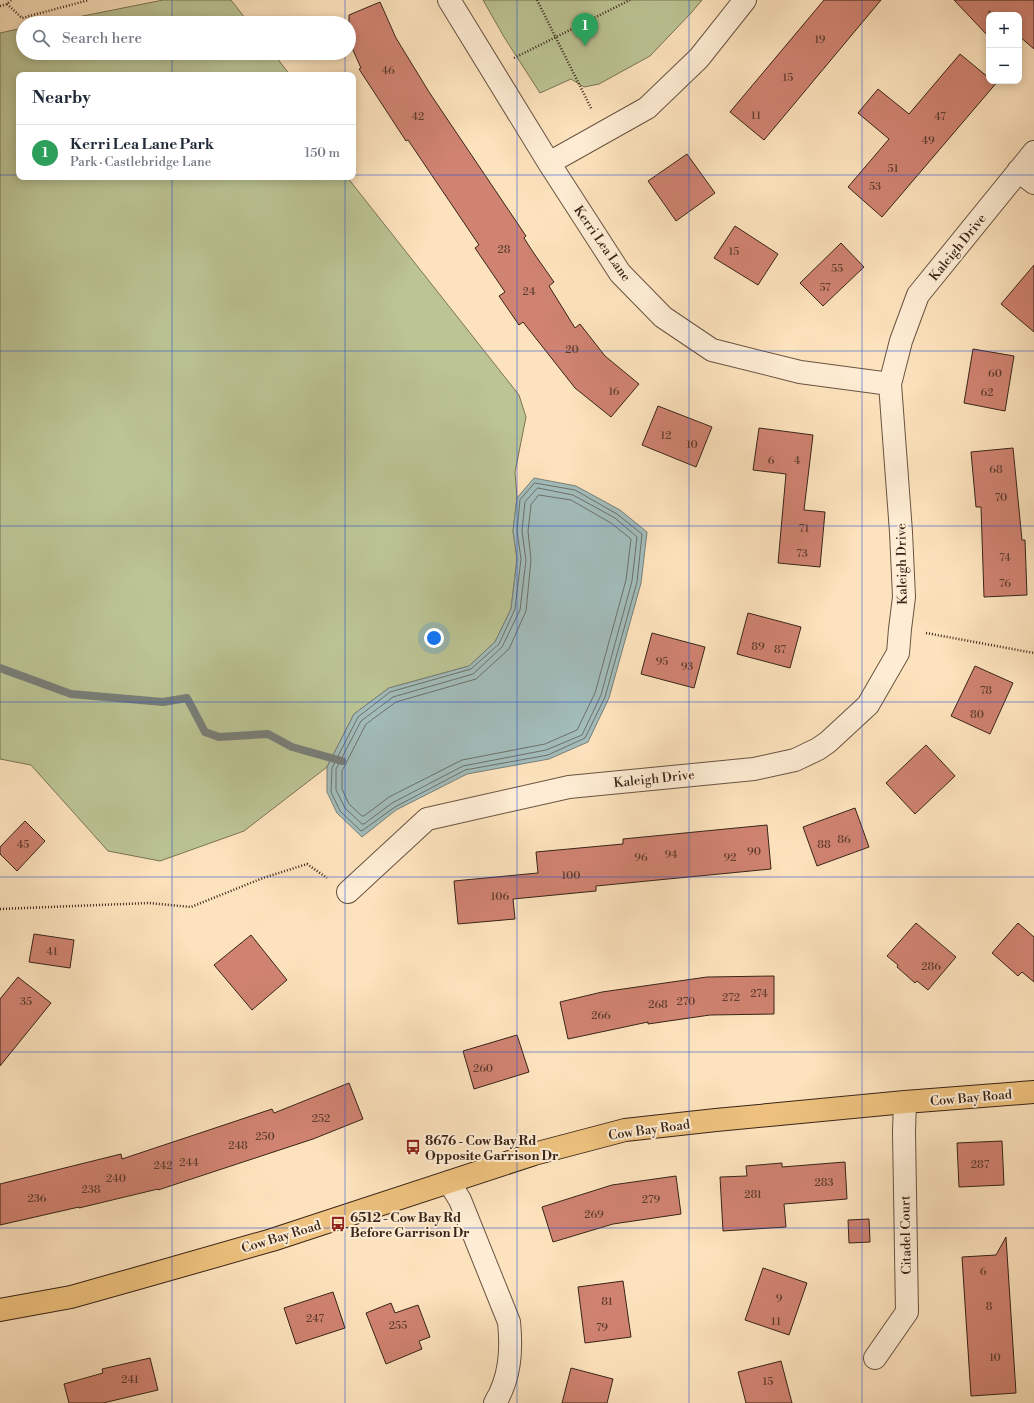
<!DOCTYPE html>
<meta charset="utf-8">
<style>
:root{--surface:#fff;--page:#f2f2f3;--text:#1f2937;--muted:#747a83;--line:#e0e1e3;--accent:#d93025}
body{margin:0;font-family:"Libre Bodoni",serif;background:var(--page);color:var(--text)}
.controls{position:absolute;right:12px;top:12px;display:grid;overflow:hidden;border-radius:8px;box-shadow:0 2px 10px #0003}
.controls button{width:36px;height:36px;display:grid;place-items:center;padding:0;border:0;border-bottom:1px solid var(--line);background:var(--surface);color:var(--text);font:20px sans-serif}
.you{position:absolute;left:434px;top:638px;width:14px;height:14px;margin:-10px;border:3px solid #fff;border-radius:50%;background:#1a73e8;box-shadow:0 0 0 6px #1a73e833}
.badge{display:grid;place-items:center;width:26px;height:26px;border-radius:50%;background:var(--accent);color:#fff;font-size:13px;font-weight:700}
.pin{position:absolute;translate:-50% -33px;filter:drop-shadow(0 1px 2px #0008)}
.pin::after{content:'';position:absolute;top:21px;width:14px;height:12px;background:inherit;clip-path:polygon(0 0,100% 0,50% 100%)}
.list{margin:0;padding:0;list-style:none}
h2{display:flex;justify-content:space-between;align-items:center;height:52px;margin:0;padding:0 16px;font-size:17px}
h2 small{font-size:13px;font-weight:400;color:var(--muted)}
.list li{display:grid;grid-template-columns:26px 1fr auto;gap:12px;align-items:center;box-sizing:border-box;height:56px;padding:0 16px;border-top:1px solid var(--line)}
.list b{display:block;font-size:15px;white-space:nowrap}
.list p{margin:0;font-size:13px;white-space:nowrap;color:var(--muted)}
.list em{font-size:13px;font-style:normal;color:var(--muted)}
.icon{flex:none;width:22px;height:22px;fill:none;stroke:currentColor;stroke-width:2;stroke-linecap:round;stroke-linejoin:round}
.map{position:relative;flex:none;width:1034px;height:1403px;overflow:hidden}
.search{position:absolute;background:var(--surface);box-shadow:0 2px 10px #0003;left:16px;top:16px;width:340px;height:44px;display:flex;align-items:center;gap:10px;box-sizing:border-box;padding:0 14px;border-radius:22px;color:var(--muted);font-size:15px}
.panel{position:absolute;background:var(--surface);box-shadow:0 2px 10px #0003;left:16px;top:72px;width:340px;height:108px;border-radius:8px}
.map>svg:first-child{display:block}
.green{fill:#bcc494;stroke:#7a7456}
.water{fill:#a2bcba;stroke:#787f79}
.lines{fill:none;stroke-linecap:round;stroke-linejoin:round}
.shore{stroke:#6d7069;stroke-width:1}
.stream{stroke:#787f79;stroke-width:8}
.building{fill:#d08371;stroke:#382418}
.minor-casing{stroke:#695441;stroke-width:24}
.major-casing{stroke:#382418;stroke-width:24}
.path{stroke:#382418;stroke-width:2.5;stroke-dasharray:1 2;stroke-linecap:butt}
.minor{stroke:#feedd4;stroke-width:22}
.major{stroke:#eec27e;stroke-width:22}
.grid{fill:none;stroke:#1d4ed8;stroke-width:1;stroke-opacity:0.55}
.labels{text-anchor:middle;stroke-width:4;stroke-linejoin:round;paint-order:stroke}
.number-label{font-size:11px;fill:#5e3c2e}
.street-label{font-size:13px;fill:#382418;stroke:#feedd4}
.poi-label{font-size:13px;font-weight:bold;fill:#382418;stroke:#feedd4;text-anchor:start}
</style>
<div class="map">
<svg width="1034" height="1403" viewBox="0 0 1034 1403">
<rect width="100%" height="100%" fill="#fde3bd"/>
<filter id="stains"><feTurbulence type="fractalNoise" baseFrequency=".005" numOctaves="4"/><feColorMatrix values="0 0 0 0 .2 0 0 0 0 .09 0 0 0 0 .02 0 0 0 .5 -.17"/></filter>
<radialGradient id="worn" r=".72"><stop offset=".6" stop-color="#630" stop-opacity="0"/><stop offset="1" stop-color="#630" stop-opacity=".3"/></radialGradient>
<!-- green -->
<path class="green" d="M 163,0 L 231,0 L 249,23 L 48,23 Z
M 483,0 L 702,0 L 691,13 L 650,56 L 599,84 L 584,87 L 571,79 L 540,93 L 504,37 Z
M 23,28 L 23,53 L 273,53 L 290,75 L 19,75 L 19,177 L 347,177 L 519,395 L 526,417 L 515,472 L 517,498 L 513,531 L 517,559 L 511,609 L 495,642 L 469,666 L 389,688 L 354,714 L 327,767 L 244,831 L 160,861 L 108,851 L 31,765 L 0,759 L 0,33 Z"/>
<!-- water -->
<path class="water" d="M 534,478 L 576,486 L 620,510 L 647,532 L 641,583 L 609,698 L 588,742 L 549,759 L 467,774 L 396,810 L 362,837 L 337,813 L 327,792 L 327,767 L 354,714 L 389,688 L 469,666 L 495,642 L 511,609 L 517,559 L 513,531 L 517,498 Z"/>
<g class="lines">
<!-- shore -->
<path class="shore" d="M 535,483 L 575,490 L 617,514 L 642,534 L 637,582 L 605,697 L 585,738 L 548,755 L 465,770 L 395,807 L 363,830 L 361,831 L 340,811 L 331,792 L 332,768 L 358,717 L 390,692 L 471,669 L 499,644 L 515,609 L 521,559 L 517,531 L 520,500 Z
M 538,488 L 573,495 L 615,518 L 637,537 L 632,581 L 601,695 L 582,735 L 546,750 L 463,766 L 392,803 L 364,824 L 362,824 L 345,808 L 336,790 L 336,769 L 361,721 L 393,697 L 473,674 L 502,647 L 520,610 L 526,560 L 522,531 L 525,502 Z
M 539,495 L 571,500 L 611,523 L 631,539 L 626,580 L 595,693 L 577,730 L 545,744 L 462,760 L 389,797 L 364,816 L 362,816 L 349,804 L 342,789 L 342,771 L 366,724 L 396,702 L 476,679 L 509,649 L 526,611 L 531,560 L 528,531 L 531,505 Z"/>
<!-- stream -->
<path class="stream" d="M 0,668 L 71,694 L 163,702 L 187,698 L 205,732 L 219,737 L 268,734 L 292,747 L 342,761"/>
</g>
<!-- building -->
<path class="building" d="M 824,0 L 881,0 L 764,140 L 730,112 Z
M 954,0 L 1034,0 L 1034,49 L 1019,36 L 1019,15 L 994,15 L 989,11 L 989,37 Z
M 380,2 L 396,38 L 429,92 L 526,236 L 524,238 L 533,252 L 554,282 L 549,286 L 575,328 L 580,324 L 605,356 L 639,384 L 611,417 L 575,388 L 523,322 L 519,325 L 499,296 L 505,292 L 475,248 L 479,245 L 408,140 L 406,141 L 359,69 L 361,68 L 349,41 L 349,15 Z
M 960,54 L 989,78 L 989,81 L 998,81 L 882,217 L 848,187 L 889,139 L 858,113 L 878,89 L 909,114 Z
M 687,154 L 715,193 L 676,221 L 648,181 Z
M 735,226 L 778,254 L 758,285 L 714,258 Z
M 841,243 L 864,267 L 823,306 L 800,283 Z
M 1034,265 L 1034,332 L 1001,304 Z
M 973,349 L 1014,356 L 1005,411 L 964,403 Z
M 658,406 L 712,427 L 696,467 L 642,445 Z
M 759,428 L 813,435 L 804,510 L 825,512 L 820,567 L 778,563 L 786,474 L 753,470 Z
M 1013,448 L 1022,540 L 1025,540 L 1027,595 L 984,597 L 981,507 L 976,507 L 971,452 Z
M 748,613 L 801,627 L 790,668 L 737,654 Z
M 652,633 L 705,647 L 694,688 L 641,674 Z
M 975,666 L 1013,683 L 990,734 L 951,716 Z
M 926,745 L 955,776 L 915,814 L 886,783 Z
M 855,808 L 869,847 L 817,866 L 803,827 Z
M 25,821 L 45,841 L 17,871 L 0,854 L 0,847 Z
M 767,825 L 771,869 L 596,886 L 596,891 L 513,899 L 515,919 L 458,924 L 454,881 L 538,873 L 536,852 L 623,844 L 623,839 Z
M 916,923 L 956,957 L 928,990 L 917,981 L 915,983 L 897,967 L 898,965 L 887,956 Z
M 1018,923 L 1034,937 L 1034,982 L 1022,972 L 1018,976 L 992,953 Z
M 34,934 L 74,940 L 70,968 L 29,962 Z
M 251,935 L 287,980 L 252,1010 L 214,965 Z
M 774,976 L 774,1014 L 710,1015 L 648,1024 L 648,1022 L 568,1039 L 560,1002 L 602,992 L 707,977 Z
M 18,977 L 51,1003 L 0,1066 L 0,999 Z
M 517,1035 L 529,1072 L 474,1089 L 463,1051 Z
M 349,1083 L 363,1119 L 313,1139 L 158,1190 L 158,1189 L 79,1208 L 79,1207 L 0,1225 L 0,1184 L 121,1154 L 122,1159 L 272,1109 L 274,1113 Z
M 1002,1141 L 1004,1185 L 959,1187 L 957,1143 Z
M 845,1162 L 847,1199 L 784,1204 L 786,1227 L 723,1231 L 720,1177 L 747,1176 L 746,1166 L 782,1163 L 782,1167 Z
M 676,1176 L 681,1214 L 613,1224 L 553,1242 L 542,1207 L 612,1185 Z
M 869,1219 L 870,1242 L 849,1243 L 848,1220 Z
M 1006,1237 L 1016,1393 L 971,1396 L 962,1257 L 996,1255 Z
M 763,1268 L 807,1283 L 789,1335 L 745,1320 Z
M 623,1281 L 631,1337 L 585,1343 L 578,1287 Z
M 333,1292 L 345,1328 L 296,1344 L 284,1308 Z
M 391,1303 L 395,1313 L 418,1305 L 430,1337 L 419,1341 L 422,1349 L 386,1364 L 366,1313 Z
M 150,1358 L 158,1390 L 103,1403 L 69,1403 L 64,1384 L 103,1373 L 102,1369 Z
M 781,1361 L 792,1403 L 746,1403 L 738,1372 Z
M 571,1368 L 613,1379 L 607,1403 L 562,1403 Z"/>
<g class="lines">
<defs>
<path id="minor" d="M 449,0 L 549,163 L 620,273 L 663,317 L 712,350 L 800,372 L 890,384
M 549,163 L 647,108 L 699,58 L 745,0
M 1018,171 L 1034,183
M 348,892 L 427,819 L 569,787 L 754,769 L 795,760 L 818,749 L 828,742 L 868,705 L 898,653 L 900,629 L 904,597 L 901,532 L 890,384 L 901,341 L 918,295 L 1034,152
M 449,1182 L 460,1200 L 509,1322 C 512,1351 510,1378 495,1403
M 875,1358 L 907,1312 L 904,1132 L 905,1102"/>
<path id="major" d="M 0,1310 L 71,1297 L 135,1279 L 272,1240 L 534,1154 L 625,1130 L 716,1120 L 905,1102 L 1034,1092"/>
</defs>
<!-- minor casing -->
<use href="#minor" class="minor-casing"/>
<!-- major casing -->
<use href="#major" class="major-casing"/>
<!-- path -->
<path class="path" d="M 537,0 L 592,110
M 7,4 L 22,18 L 89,0
M 0,6 L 7,4 L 11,0
M 514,58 L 630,0
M 926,633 L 1034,653
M 0,909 L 149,903 L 191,907 L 263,878 L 307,864 L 327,878"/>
<!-- minor -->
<use href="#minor" class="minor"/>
<!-- major -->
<use href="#major" class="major"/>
</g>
<!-- grid -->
<path class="grid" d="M 172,0 L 172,23M 345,0 L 345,23M 517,0 L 517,1403M 689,0 L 689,1403M 862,0 L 862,1403M 172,53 L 172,75M 345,53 L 345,75M 0,175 L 19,175M 353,175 L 1034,175M 172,177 L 172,1403M 345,177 L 345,1403M 0,351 L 1034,351M 0,526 L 1034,526M 0,702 L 1034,702M 0,877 L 1034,877M 0,1052 L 1034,1052M 0,1228 L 1034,1228"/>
<!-- icons -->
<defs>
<symbol id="bus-bare" viewBox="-9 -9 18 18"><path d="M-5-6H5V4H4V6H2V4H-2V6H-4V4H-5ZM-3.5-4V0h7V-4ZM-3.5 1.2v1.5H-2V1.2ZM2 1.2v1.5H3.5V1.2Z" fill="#8f2418" stroke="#feedd4" stroke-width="2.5" paint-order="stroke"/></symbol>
</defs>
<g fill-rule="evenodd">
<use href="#bus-bare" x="402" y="1136" width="22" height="22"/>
<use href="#bus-bare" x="327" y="1213" width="22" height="22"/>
</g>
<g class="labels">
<!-- number labels -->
<g class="number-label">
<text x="820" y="43">19</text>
<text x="388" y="74">46</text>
<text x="788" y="81">15</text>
<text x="756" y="119">11</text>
<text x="418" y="120">42</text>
<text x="940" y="120">47</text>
<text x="928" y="144">49</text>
<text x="893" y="172">51</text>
<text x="875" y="190">53</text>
<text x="504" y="253">28</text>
<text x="734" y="255">15</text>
<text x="837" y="272">55</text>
<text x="825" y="291">57</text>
<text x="529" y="295">24</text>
<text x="572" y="353">20</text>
<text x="995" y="377">60</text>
<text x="614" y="395">16</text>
<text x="987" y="396">62</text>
<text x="666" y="439">12</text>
<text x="692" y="448">10</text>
<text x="771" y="464">6</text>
<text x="797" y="464">4</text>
<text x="996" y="473">68</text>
<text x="1001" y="501">70</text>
<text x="804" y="532">71</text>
<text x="802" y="557">73</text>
<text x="1005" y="561">74</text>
<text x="1005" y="587">76</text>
<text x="758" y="650">89</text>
<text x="780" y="653">87</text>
<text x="662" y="665">95</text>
<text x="687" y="670">93</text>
<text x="986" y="694">78</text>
<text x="977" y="718">80</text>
<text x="844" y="843">86</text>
<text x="23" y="848">45</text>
<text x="824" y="848">88</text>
<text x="754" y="855">90</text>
<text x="671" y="858">94</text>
<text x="641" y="861">96</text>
<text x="730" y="861">92</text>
<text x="571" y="879">100</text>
<text x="500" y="900">106</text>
<text x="52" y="955">41</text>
<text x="931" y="970">286</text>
<text x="759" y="997">274</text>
<text x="731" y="1001">272</text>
<text x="26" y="1005">35</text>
<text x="686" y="1005">270</text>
<text x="658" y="1008">268</text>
<text x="601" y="1019">266</text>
<text x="483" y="1072">260</text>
<text x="321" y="1122">252</text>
<text x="265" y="1140">250</text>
<text x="238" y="1149">248</text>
<text x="189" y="1166">244</text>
<text x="980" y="1168">287</text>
<text x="163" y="1169">242</text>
<text x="116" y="1182">240</text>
<text x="824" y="1186">283</text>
<text x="91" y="1193">238</text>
<text x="753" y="1198">281</text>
<text x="37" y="1202">236</text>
<text x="651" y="1203">279</text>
<text x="594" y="1218">269</text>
<text x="983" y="1275">6</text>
<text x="779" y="1302">9</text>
<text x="607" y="1305">81</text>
<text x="989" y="1310">8</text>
<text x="315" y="1322">247</text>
<text x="776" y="1325">11</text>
<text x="398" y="1329">255</text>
<text x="602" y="1331">79</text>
<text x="995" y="1361">10</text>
<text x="130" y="1383">241</text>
<text x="768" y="1385">15</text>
</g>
<!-- street labels -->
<g class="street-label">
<text transform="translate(603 243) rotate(55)" y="5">Kerri Lea Lane</text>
<text transform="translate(957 247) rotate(-51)" y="5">Kaleigh Drive</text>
<text transform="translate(901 564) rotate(-91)" y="5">Kaleigh Drive</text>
<text transform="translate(654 778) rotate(-6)" y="5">Kaleigh Drive</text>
<text transform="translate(971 1097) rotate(-5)" y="5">Cow Bay Road</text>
<text transform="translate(649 1129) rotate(-8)" y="5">Cow Bay Road</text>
<text transform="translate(905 1235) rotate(-91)" y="5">Citadel Court</text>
<text transform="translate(281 1236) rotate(-17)" y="5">Cow Bay Road</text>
</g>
<!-- poi labels -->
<g class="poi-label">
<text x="425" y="1145">8676 - Cow Bay Rd<tspan x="425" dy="15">Opposite Garrison Dr</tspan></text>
<text x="350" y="1222">6512 - Cow Bay Rd<tspan x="350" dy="15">Before Garrison Dr</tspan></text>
</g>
</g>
<rect width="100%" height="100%" filter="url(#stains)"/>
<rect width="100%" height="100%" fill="url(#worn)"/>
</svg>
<div class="controls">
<button>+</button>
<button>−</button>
</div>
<div class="you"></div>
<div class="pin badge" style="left:585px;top:46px;background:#2e9e5b">1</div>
<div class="search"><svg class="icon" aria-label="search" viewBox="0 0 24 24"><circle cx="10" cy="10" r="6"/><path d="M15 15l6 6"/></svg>Search here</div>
<section class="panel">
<h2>Nearby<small></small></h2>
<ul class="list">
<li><span class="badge" style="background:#2e9e5b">1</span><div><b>Kerri Lea Lane Park</b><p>Park · Castlebridge Lane</p></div><em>150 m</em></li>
</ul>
</section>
</div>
